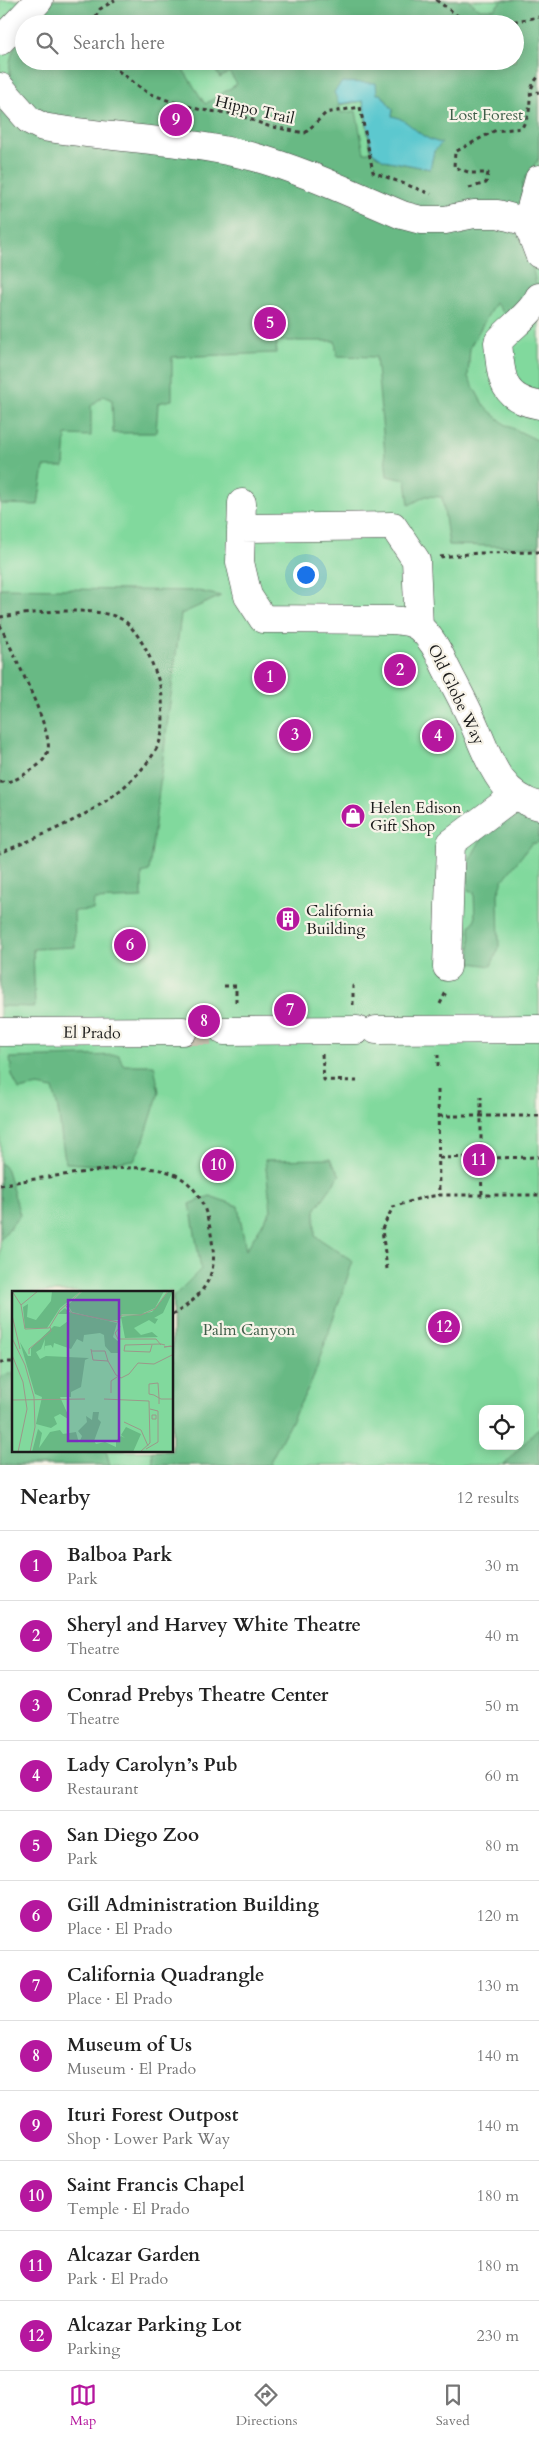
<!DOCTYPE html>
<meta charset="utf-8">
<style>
:root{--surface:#fff;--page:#f2f2f2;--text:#222;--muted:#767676;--line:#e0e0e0;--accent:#b5179e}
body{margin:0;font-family:Cardo,serif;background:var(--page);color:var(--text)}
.controls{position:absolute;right:15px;bottom:15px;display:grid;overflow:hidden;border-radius:10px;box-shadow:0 2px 12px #0003}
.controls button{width:45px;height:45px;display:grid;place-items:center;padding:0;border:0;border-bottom:1px solid var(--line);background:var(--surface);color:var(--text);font:25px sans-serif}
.you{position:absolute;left:305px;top:574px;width:18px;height:18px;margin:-12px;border:4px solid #fff;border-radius:50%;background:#1a73e8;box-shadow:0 0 0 8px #1a73e833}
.badge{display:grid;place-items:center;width:32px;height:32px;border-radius:50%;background:var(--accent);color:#fff;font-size:16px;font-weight:700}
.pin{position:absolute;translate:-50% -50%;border:2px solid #fff;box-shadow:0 1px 5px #0006}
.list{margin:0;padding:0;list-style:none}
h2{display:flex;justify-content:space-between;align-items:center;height:65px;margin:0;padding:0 20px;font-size:21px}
h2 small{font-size:16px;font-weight:400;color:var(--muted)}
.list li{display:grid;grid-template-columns:32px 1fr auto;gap:15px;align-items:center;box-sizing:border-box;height:70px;padding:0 20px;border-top:1px solid var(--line)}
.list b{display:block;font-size:19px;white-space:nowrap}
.list p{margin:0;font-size:16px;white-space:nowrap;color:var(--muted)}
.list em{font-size:16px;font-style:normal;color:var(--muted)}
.icon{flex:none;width:28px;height:28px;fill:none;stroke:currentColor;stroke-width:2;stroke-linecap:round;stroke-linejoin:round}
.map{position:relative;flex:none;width:539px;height:1465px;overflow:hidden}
.search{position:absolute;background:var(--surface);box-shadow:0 2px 12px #0003;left:15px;right:15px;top:15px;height:55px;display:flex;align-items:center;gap:12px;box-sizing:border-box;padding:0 18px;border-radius:28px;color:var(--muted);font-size:19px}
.sheet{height:905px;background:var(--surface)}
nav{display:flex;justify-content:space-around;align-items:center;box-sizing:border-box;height:70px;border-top:1px solid var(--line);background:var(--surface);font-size:14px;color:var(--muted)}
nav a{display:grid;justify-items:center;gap:2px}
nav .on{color:var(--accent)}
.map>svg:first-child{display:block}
.green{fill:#81d99d;stroke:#4e7a5c;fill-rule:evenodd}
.forest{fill:#68b984;stroke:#426a50;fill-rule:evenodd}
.water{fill:#5bc8cf;stroke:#3c7276}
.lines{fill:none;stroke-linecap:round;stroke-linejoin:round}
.minor-tunnel{stroke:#c7c1af;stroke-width:28;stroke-dasharray:28 14;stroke-linecap:butt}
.minor-casing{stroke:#3c3b38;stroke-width:29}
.path{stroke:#3c3b38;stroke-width:3;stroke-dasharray:4 4;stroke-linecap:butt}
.minor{stroke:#fff;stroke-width:28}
.labels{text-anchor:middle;stroke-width:4.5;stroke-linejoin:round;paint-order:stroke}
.street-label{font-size:16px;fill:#1c1c1c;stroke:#f7f3e8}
.park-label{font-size:16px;fill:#3f5e49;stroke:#f7f3e8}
.poi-label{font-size:16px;fill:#1c1c1c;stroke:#f7f3e8;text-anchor:start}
.inset-road{fill:none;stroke:#9c988a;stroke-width:1}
.view{fill:#7b2cbf;fill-opacity:0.15;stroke:#7b2cbf;stroke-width:2.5}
.inset-edge{fill:none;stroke:#1c1c1c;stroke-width:2.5}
</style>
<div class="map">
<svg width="539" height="1465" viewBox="0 0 539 1465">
<rect width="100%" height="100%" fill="#f7f3e8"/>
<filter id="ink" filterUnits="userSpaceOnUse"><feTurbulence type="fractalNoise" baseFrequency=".02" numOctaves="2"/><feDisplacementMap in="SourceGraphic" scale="10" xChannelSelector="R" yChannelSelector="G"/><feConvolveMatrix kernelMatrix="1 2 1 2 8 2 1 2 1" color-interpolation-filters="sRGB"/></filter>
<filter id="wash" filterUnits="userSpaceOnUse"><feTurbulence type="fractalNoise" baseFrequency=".0096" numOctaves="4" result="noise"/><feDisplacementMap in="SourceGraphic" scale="20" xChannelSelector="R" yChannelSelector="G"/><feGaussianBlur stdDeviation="1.12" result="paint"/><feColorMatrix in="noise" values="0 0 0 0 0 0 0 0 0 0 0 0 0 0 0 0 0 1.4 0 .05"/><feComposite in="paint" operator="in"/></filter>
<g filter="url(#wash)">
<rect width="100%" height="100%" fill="#f2ead4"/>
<!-- green -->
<path class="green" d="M 0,0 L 539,0 L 539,1465 L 0,1465 ZM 24,24 L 515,24 L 515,61 L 24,61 ZM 14,1292 L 172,1292 L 172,1451 L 14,1451 ZM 483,1409 L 520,1409 L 520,1446 L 483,1446 Z"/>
<!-- forest -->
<path class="forest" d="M 51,0 L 468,0 L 480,9 L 494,9 L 502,0 L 539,0 L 539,158 L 523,182 L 521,208 L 427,212 L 42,119 C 6,83 0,72 24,27 L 24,61 L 180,61 L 179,63 L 205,104 L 237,84 L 229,72 L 220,78 L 210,61 L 515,61 L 515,24 L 27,24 ZM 381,94 L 393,110 L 392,116 C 411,120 417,139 441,143 L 434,151 L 430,169 L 384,160 L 372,152 L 363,100 ZM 363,101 L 371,151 L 364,153 L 356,111 L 341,113 L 339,105 ZM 168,112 L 186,114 L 184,129 L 166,126 Z
M 0,98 L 13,116 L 171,149 L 467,227 C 477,227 489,224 499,226 C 528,231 533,267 537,291 L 507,317 L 495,303 L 470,347 L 468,377 L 484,406 L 506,425 L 539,441 L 539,547 L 449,545 L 442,497 L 426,496 L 409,505 L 406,480 L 387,476 L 376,357 L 337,356 L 335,341 L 277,341 L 276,353 L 172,357 L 172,400 L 158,403 L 156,433 L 113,433 L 112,400 L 103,396 L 91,406 L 91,436 L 66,435 L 64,467 L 44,467 L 38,505 L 0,504 L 0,214 L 3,174 L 0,165 Z
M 0,588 L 198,591 L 221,596 L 181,614 L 149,871 L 142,873 L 142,898 L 94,900 L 93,910 L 74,911 L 75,947 L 33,949 L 35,1007 L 0,1006 Z
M 515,811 L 539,818 L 539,842 L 531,844 L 503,880 L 498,894 L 499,948 L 491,966 L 471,963 L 470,926 L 475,920 L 474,892 L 468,890 L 468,863 L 485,832 Z
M 119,1055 L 123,1065 L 154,1065 L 159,1092 L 144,1140 L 134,1160 L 97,1165 L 66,1163 C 60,1138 61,1114 53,1089 L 38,1086 L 19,1090 L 12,1075 L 10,1058 Z
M 330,1159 L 340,1175 L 315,1210 L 315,1236 L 353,1261 L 312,1381 L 270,1462 L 272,1465 L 149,1465 L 153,1462 L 152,1451 L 172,1451 L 173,1297 L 201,1269 L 190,1204 L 210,1196 L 238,1206 L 246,1250 L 271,1210 L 265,1160 Z
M 0,1162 L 7,1170 L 20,1215 L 0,1240 Z
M 14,1373 L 14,1451 L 106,1451 L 110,1465 L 0,1465 L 0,1376 Z
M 539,1428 L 539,1465 L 503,1465 Z"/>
<!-- water -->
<path class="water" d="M 342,82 L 376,83 L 377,94 L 381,94 L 393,110 L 392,116 C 412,120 417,139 442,143 L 434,151 L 430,169 L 384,160 L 372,152 L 363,101 L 339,104 L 334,92 Z"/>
</g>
<g filter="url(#ink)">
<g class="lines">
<!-- minor-tunnel -->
<path class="minor-tunnel" d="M 183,1031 L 224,1031"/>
<defs>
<path id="minor" d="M 0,41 L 39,0
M 0,87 L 29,120 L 43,127 C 113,139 185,139 254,157 C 305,171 354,195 402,215 L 421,220 L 445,220 L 474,214 L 498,214 L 527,222 L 539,179
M 527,222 L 539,254
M 539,297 C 531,315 510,327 498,342 C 501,375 500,399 539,405
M 242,503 L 240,562 L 248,596 L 263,619 L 392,620 C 402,621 412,621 420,628 C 432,638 439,652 445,666 C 454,684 464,702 472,720 C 488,755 497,795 539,806
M 241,528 L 393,526 L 416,560 L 419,627
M 447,967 L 451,843 L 515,795
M 376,1030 L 539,1029
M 224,1031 L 357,1030
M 0,1032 L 183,1031"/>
</defs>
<!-- minor casing -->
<use href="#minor" class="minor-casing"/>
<!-- path -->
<path class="path" d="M 436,0 L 469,24
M 92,24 L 100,9 L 115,0
M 498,24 L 539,17
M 105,61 L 148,93 L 170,101 L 201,110 L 236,114 L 268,126 L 305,133 L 326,113 L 360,107 L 373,172 L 431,194
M 529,94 L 539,92
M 469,188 L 486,183 L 488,173 L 471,173 L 454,167 L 455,152 L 494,131 L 522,128 C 524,123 528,117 529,112 C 531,96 528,88 539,76
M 440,557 L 478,553 L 539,552
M 0,617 C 29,613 105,603 127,623 C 137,633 144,645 150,658 C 155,672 161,683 162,698 C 163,723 166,737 150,759 C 114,808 54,830 0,853
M 0,625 C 10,647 53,731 48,750 C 46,760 37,767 28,772 C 19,778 11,783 0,782
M 224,986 L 236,986 L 236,1006
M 440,1004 L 446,992
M 353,1005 L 353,986 L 357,984
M 322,1054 L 324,1080 L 357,1081
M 438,1066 L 438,1055
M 438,1090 L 439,1195
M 439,1116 L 539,1116
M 481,1150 L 489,1158 L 481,1166 L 473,1157 L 481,1150 L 481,1097
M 439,1158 L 473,1157
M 489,1158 L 539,1157
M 481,1166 L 482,1195
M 0,1185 C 31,1179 62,1175 94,1171 C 166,1162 205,1167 213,1249 C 217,1280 197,1301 172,1315
M 387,1269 L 382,1229 L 393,1207 L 421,1198 L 439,1195 L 539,1195
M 0,1362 L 14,1362"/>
<!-- minor -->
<use href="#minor" class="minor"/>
</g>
</g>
<!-- icons -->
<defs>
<symbol id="shop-disc" viewBox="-11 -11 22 22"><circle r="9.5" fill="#b5179e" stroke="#f7f3e8"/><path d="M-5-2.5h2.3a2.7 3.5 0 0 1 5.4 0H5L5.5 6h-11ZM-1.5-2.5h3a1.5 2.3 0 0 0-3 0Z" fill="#fff"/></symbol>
<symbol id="building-disc" viewBox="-11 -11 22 22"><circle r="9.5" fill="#b5179e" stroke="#f7f3e8"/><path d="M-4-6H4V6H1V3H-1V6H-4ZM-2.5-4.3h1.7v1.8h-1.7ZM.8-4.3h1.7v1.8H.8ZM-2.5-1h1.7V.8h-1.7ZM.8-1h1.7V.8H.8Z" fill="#fff"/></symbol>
</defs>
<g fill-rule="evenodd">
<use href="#shop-disc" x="339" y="802" width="28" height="28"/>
<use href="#building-disc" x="274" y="905" width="28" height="28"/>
</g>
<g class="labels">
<!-- street labels -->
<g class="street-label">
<text transform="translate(255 109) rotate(13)" y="6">Hippo Trail</text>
<text transform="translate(457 694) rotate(64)" y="6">Old Globe Way</text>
<text transform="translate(92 1032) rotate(1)" y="6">El Prado</text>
</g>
<!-- park labels -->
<g class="park-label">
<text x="486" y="120">Lost Forest</text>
<text x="249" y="1335">Palm Canyon</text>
</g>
<!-- poi labels -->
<g class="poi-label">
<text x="370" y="813">Helen Edison<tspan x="370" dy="18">Gift Shop</tspan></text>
<text x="306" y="916">California<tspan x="306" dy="18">Building</tspan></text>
</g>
</g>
<!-- overview -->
<g transform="translate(12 1291)">
<rect width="161" height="161" fill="#f2ead4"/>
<path d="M 0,0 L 161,0 L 161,161 L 0,161 Z" fill="#81d99d"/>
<path d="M 40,0 L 69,0 L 48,17 L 35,37 L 13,37 L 11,16 L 16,13 L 15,26 L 24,29 L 39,10 ZM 71,0 L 94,1 L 152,0 L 143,17 L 129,23 L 110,23 L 106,29 L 97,30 L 60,21 L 56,14 ZM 161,0 L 151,22 L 142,27 L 146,28 L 143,33 L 137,29 L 122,37 L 129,44 L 140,41 L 146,46 L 113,47 L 109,26 L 140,21 L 156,1 ZM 53,17 L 57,21 L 105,32 L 101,46 L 108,52 L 108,62 L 99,62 L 93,55 L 92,44 L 88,42 L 72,44 L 71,51 L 65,48 L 59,58 L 42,52 L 41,57 L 39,54 L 33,55 L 32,60 L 33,48 L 29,58 L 24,61 L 28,68 L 34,65 L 77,67 L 73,69 L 69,96 L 59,101 L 59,106 L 48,106 L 57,126 L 56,128 L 48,123 L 42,126 L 45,133 L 39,137 L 24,133 L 30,106 L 23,103 L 8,51 L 16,65 L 19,65 L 19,57 L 42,35 L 48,36 L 56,30 L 55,23 L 46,23 ZM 81,121 L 87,121 L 86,128 L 89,131 L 82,150 L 84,153 L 93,151 L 104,156 L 104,150 L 109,145 L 113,147 L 109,144 L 114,136 L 129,143 L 121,161 L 20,161 L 26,138 L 30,142 L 27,157 L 38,141 L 48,139 L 51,143 L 64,141 L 67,152 L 70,145 L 66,140 L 75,131 L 74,125 L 80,129 Z" fill="#68b984"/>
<path class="inset-road" d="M 0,0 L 9,14M 9,14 L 13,38 L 37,37 L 48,19 L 70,0M 9,14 L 26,0M 54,15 L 60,22 L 106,31 L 110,24 L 129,24 L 143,18 L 156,0M 0,24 L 8,58M 106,31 L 108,36 L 103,42 L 106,48 L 144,48 L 149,54M 0,47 L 13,74 L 22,106 L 23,136 L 18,161M 140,54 L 138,61 L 112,60 L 113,54 L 149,53 L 153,54M 159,55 L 152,56 L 162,55M 79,58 L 81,69 L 96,70 L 104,84 L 109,87 L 117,83 L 126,72 L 142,73 L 162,63M 79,60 L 93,60 L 96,70M 17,63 L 17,58 L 39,40 L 38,36M 0,64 L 11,91 L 15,118 L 6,161M 99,102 L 99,90 L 105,86M 92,108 L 137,110 L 138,152 L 128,161M 0,109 L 73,108M 147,113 L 147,107 L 146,92 L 137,93 L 137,103 L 142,104 L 147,107 L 149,108 L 162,108M 140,124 L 144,124 L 144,128 L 140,128 ZM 112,131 L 129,139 L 136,155M 134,158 L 146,151 L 146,120 L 138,118"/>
<path class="view" d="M 56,9 L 107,9 L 107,150 L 56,150 Z"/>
<rect width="161" height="161" class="inset-edge"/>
</g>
</svg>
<div class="controls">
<button><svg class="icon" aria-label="locate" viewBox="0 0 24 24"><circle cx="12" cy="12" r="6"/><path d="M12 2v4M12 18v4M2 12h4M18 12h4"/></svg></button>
</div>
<div class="you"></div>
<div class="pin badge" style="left:270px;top:677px">1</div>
<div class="pin badge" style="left:400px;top:670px">2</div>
<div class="pin badge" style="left:295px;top:735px">3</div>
<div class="pin badge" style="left:438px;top:736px">4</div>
<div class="pin badge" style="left:270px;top:323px">5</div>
<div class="pin badge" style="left:130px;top:945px">6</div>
<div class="pin badge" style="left:290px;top:1010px">7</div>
<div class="pin badge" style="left:204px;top:1021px">8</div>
<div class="pin badge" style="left:176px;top:120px">9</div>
<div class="pin badge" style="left:218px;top:1165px">10</div>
<div class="pin badge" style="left:479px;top:1160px">11</div>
<div class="pin badge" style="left:444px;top:1327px">12</div>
<div class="search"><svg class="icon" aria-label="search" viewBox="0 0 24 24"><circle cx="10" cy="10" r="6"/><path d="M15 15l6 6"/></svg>Search here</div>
</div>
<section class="sheet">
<h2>Nearby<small>12 results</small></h2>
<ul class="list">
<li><span class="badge">1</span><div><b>Balboa Park</b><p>Park</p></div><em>30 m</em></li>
<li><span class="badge">2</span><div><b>Sheryl and Harvey White Theatre</b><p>Theatre</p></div><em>40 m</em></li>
<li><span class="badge">3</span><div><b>Conrad Prebys Theatre Center</b><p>Theatre</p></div><em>50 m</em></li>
<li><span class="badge">4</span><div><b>Lady Carolyn’s Pub</b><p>Restaurant</p></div><em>60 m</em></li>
<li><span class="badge">5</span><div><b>San Diego Zoo</b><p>Park</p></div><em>80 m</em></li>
<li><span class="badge">6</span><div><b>Gill Administration Building</b><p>Place · El Prado</p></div><em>120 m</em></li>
<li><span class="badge">7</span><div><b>California Quadrangle</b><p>Place · El Prado</p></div><em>130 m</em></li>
<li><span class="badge">8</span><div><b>Museum of Us</b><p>Museum · El Prado</p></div><em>140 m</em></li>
<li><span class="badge">9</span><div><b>Ituri Forest Outpost</b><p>Shop · Lower Park Way</p></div><em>140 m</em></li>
<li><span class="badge">10</span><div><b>Saint Francis Chapel</b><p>Temple · El Prado</p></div><em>180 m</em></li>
<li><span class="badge">11</span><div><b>Alcazar Garden</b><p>Park · El Prado</p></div><em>180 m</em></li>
<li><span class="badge">12</span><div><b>Alcazar Parking Lot</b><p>Parking</p></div><em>230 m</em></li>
</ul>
</section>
<nav>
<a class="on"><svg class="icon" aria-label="map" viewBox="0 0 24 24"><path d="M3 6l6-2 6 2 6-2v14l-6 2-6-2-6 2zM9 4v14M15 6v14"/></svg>Map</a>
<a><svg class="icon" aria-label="directions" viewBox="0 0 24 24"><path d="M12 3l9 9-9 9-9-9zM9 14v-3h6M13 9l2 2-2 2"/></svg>Directions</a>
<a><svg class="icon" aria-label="saved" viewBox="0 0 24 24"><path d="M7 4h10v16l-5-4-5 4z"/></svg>Saved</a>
</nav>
